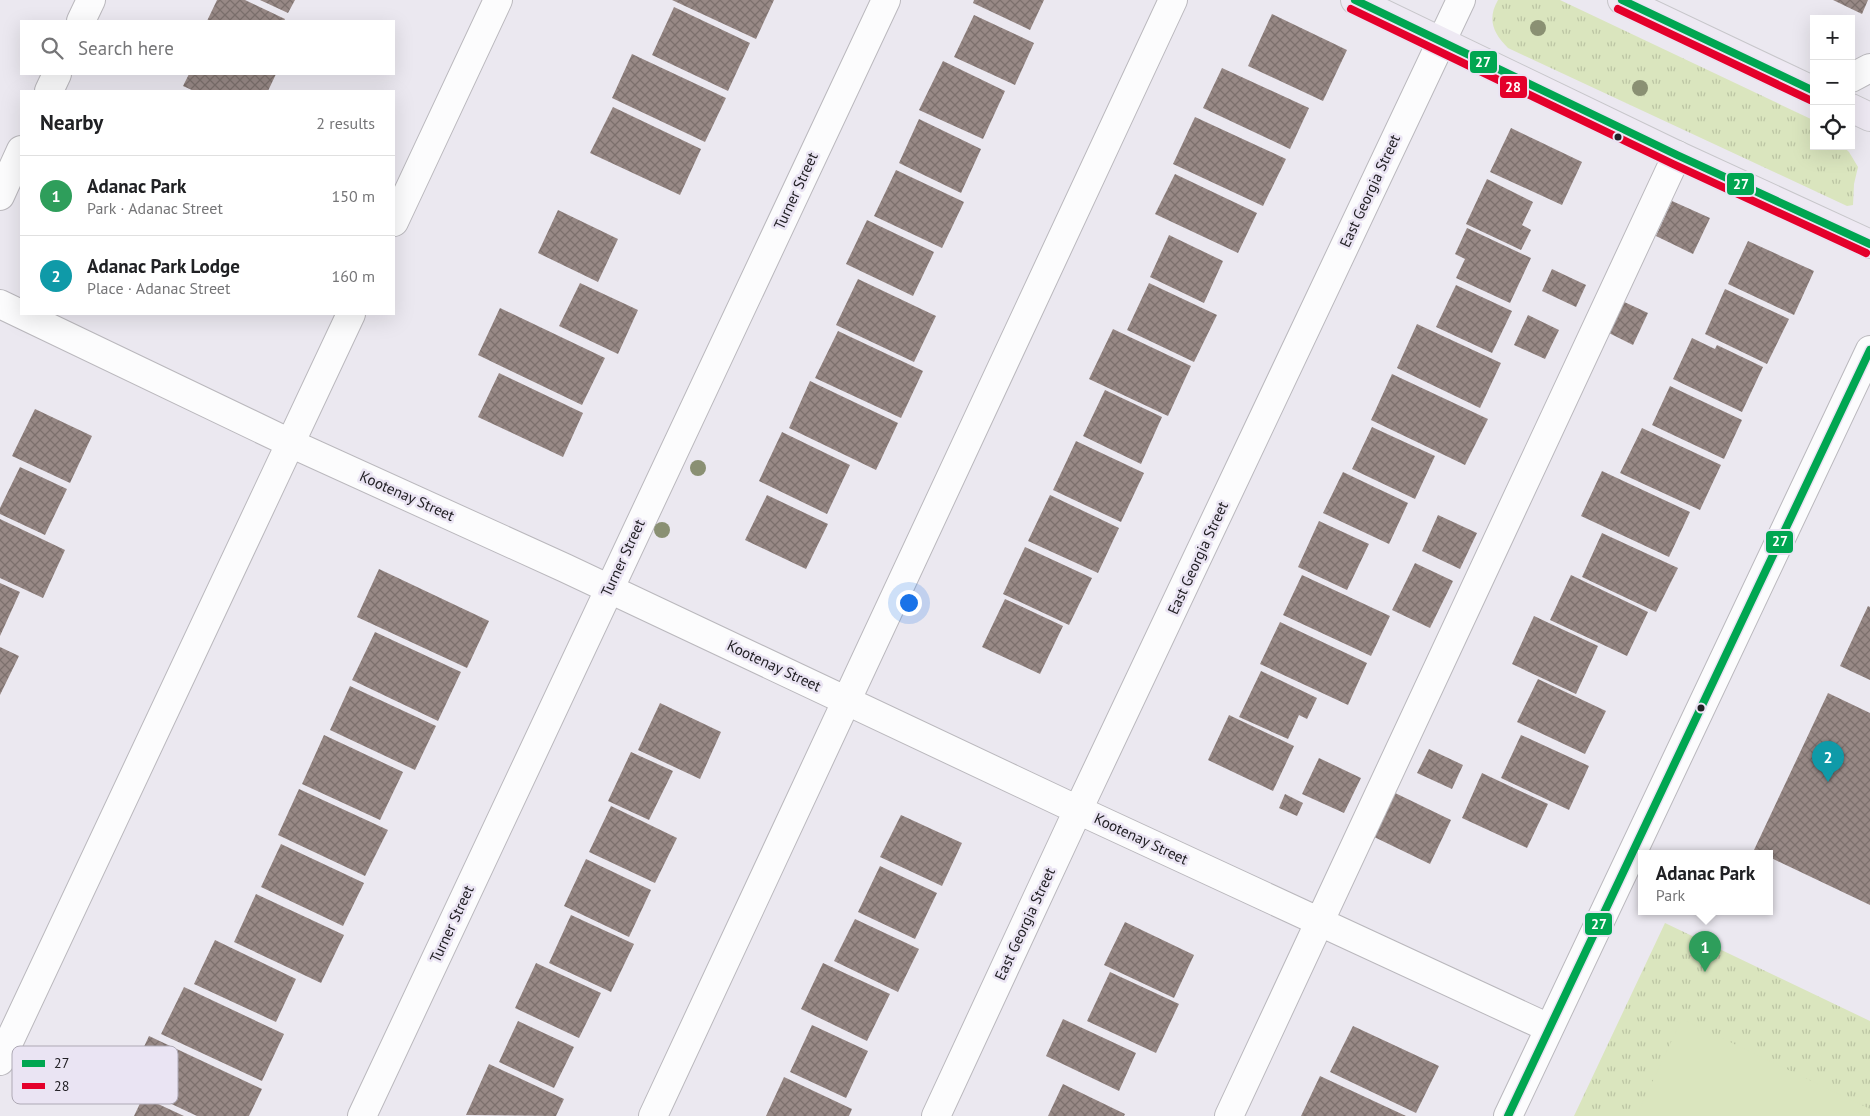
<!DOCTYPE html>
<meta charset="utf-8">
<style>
:root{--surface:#fff;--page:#f6f6f6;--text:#202124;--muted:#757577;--line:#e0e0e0;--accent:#68666c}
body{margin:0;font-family:"PT Sans",sans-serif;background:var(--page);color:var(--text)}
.controls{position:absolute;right:15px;top:15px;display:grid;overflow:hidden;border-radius:0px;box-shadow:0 5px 20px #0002}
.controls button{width:45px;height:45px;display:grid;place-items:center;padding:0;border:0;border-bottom:1px solid var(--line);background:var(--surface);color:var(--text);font:25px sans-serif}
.you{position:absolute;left:908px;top:602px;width:18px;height:18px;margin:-12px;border:4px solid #fff;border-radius:50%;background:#1a73e8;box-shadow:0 0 0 8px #1a73e833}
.badge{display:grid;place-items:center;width:32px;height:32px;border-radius:50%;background:var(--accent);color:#fff;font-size:16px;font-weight:700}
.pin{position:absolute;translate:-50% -41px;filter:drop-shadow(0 1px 2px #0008)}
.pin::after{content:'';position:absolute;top:26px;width:18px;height:15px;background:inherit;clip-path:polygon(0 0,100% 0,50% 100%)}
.popup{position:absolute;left:1638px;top:850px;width:135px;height:65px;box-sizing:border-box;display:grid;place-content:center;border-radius:0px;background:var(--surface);filter:drop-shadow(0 1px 4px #0005);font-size:16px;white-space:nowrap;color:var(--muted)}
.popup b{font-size:19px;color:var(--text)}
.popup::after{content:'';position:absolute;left:50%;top:100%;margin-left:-10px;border:10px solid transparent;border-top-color:var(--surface)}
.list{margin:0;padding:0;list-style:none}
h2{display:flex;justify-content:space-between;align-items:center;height:65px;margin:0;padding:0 20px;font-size:21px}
h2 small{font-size:16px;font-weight:400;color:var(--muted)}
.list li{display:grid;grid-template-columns:32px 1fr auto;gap:15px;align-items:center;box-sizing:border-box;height:80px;padding:0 20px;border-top:1px solid var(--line)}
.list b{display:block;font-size:19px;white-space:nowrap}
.list p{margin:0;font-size:16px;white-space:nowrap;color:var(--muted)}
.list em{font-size:16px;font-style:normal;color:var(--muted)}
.icon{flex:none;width:28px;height:28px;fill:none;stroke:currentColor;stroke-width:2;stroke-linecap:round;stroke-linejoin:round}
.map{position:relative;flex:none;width:1870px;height:1116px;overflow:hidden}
.search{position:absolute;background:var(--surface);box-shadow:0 5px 20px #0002;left:20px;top:20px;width:375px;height:55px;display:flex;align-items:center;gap:12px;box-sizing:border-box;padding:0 18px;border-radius:0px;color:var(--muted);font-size:19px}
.panel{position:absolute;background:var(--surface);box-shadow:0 5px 20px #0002;left:20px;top:90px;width:375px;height:225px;border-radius:0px}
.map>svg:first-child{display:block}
.grass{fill:url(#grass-tufts)}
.pitch{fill:#dae5be}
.building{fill:url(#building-cross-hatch)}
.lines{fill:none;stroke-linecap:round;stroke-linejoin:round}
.minor-casing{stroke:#bab8bd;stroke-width:30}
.major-casing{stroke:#c7c6ca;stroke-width:30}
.minor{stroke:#fcfcfd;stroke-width:28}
.major{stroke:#eee9f3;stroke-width:28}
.bus-1-casing{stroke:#eae4f3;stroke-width:11}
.bus-2-casing{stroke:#eae4f3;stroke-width:11}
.bus-1{stroke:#00a651;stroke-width:8}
.bus-2{stroke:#e4002b;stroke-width:8}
.tree{fill:#8a9073}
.bus-dot{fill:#222025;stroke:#eae4f3;stroke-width:2}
.labels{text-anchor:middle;stroke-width:5;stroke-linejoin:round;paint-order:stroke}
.street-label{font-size:15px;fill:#222025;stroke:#eae4f3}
.key{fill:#eae4f3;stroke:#aea9b5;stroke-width:1}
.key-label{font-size:14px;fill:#222025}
.line-badge{stroke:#eae4f3;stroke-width:2}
.badge-label{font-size:14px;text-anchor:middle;font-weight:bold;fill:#fff}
</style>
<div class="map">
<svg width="1870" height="1116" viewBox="0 0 1870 1116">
<defs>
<pattern id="grass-tufts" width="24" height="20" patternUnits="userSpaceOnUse" patternTransform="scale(1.25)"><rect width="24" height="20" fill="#dae5be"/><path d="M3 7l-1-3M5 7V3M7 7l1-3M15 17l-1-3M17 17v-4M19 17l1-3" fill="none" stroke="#bbc4a3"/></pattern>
<pattern id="building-cross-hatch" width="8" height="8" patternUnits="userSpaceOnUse" patternTransform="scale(1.25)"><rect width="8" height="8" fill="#988986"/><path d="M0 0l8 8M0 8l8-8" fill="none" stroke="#7c706d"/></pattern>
</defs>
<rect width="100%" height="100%" fill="#ebe8f0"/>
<!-- grass -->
<path class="grass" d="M 1498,0 L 1560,0 L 1813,120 L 1814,146 L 1843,146 L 1849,152 L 1858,167 L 1854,184 L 1853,205 L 1847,206 L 1508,48 C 1493,33 1487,19 1498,0 Z
M 1665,923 L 1870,1021 L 1870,1116 L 1574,1116 Z"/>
<!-- pitch -->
<path class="pitch" d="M 1682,1019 L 1870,1109 L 1870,1116 L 1636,1116 Z"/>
<!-- building -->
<path class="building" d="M 217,0 L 245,0 L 285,19 L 284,21 L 207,21 Z
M 260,0 L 295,0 L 288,13 Z
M 672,0 L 774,0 L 756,39 Z
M 974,0 L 1044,0 L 1030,30 L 973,3 Z
M 1833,0 L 1868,0 L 1862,14 Z
M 674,7 L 750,43 L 728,91 L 652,55 Z
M 1272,14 L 1347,50 L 1323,101 L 1248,66 Z
M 974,15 L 1034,43 L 1015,85 L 954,57 Z
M 632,54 L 726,98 L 705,142 L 612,98 Z
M 943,61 L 1005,91 L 983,139 L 919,110 Z
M 1222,68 L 1309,108 L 1290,149 L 1203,108 Z
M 189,74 L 276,74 L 268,91 L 194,91 L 183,86 Z
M 613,107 L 701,149 L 680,195 L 590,153 Z
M 1195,117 L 1286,159 L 1263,206 L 1173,164 Z
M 919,119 L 981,149 L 961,193 L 899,163 Z
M 1511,128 L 1582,162 L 1562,205 L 1490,172 Z
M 896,170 L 964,202 L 942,248 L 874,216 Z
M 1175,174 L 1257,213 L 1238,253 L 1155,214 Z
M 1487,179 L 1533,202 L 1522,225 L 1531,230 L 1521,250 L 1466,224 Z
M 1672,201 L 1710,218 L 1693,254 L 1656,236 Z
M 558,210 L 618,239 L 598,282 L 538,253 Z
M 867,220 L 934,252 L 913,296 L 846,264 Z
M 1467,228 L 1531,258 L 1510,303 L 1456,278 L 1465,259 L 1455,254 Z
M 1169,235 L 1223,261 L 1204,303 L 1150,277 Z
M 1748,241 L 1814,271 L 1794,315 L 1728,284 Z
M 1552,269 L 1586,285 L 1576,307 L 1542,291 Z
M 858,279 L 936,316 L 914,362 L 836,325 Z
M 580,283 L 638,310 L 618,354 L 559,326 Z
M 1149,283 L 1217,315 L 1194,362 L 1127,330 Z
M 1456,285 L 1512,311 L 1492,353 L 1436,327 Z
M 1725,289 L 1789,319 L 1767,364 L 1705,334 Z
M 1620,300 L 1648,313 L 1633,345 L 1605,331 Z
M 500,308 L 605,358 L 582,405 L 478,355 Z
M 1528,315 L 1559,330 L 1545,359 L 1514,345 Z
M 1417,324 L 1501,363 L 1480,408 L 1397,368 Z
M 1113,329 L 1191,366 L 1168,416 L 1089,379 Z
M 838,331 L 923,371 L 901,418 L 815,378 Z
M 1692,338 L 1715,349 L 1717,345 L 1763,367 L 1742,412 L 1673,379 Z
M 499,373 L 583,413 L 563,457 L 478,417 Z
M 1392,374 L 1488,419 L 1465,465 L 1371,420 Z
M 810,381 L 898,423 L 876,470 L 789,428 Z
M 1670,386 L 1742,420 L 1724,459 L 1652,425 Z
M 1105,390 L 1162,417 L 1141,464 L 1083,436 Z
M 35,409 L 92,436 L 70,483 L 12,456 Z
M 1372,427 L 1435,456 L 1415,499 L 1352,469 Z
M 1642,428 L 1721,465 L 1700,510 L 1620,473 Z
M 782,432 L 850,465 L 827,514 L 759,481 Z
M 1076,441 L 1144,473 L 1121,522 L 1053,490 Z
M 20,467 L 67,489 L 45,535 L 0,514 L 0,508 Z
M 1602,471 L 1690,512 L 1669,557 L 1581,516 Z
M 1343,472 L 1408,503 L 1389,544 L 1323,513 Z
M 767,495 L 828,524 L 806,569 L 745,540 Z
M 1050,495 L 1119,528 L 1098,573 L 1028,541 Z
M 1438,515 L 1477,533 L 1460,569 L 1422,551 Z
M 0,519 L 65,550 L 43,598 L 0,578 Z
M 1319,521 L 1369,544 L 1347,590 L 1298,567 Z
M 1602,533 L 1678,568 L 1656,612 L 1582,577 Z
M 1025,547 L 1092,578 L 1069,625 L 1003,594 Z
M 1415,563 L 1453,581 L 1430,628 L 1392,610 Z
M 379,569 L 489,621 L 467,668 L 357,617 Z
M 1302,575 L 1390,616 L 1371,656 L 1283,615 Z
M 1571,575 L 1648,612 L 1627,656 L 1550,620 Z
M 0,583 L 20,592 L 0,636 Z
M 1005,599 L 1063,626 L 1040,674 L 982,647 Z
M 1868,606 L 1870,607 L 1870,680 L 1840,666 Z
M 1534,616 L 1598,646 L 1576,694 L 1512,664 Z
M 1280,622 L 1367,663 L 1348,705 L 1260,664 Z
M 375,632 L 461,672 L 438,721 L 352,680 Z
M 0,647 L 19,656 L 0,695 Z
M 1261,671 L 1317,698 L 1307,719 L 1299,715 L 1288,739 L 1239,717 Z
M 1538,679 L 1606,711 L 1585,754 L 1517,722 Z
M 350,686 L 436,726 L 415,770 L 330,730 Z
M 1828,693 L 1870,713 L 1870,905 L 1769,857 L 1769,853 L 1761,853 L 1754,850 Z
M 660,703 L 721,732 L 700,779 L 638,750 Z
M 1229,715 L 1294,746 L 1273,791 L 1208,760 Z
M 324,735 L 403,772 L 380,820 L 302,784 Z
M 1521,735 L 1589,766 L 1569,810 L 1501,778 Z
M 1429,749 L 1463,765 L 1452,789 L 1417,773 Z
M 631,752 L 673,771 L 649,820 L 608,801 Z
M 1319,758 L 1361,778 L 1344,813 L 1302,794 Z
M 1482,773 L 1548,804 L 1527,848 L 1462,818 Z
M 299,789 L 388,830 L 365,876 L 278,835 Z
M 1391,791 L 1451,820 L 1430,864 L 1370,835 Z
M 1285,794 L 1303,803 L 1297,816 L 1279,808 Z
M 611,806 L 677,838 L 655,883 L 589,852 Z
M 901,815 L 962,843 L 942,886 L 880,857 Z
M 281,844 L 364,883 L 343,926 L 261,887 Z
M 586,859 L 651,890 L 629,937 L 564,906 Z
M 880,866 L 937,893 L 915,939 L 858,912 Z
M 256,894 L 344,935 L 321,983 L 234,942 Z
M 571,915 L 634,944 L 611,992 L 549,963 Z
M 855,919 L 919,949 L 898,992 L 834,961 Z
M 1125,922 L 1194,955 L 1174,998 L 1104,965 Z
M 215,940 L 296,979 L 276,1022 L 194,984 Z
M 536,963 L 601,993 L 579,1038 L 515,1008 Z
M 823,963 L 890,994 L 867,1041 L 801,1009 Z
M 1110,972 L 1179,1004 L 1156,1053 L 1087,1021 Z
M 184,987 L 284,1034 L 262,1081 L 161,1034 Z
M 1063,1019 L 1136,1053 L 1119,1091 L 1046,1056 Z
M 518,1021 L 574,1047 L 554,1088 L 499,1062 Z
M 812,1025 L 868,1051 L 846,1098 L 790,1072 Z
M 1353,1026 L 1439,1066 L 1416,1113 L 1330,1072 Z
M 149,1036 L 262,1089 L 249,1116 L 197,1116 L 127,1083 Z
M 489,1064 L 564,1099 L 556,1116 L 466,1115 Z
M 1320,1076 L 1406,1116 L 1301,1116 Z
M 784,1077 L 852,1109 L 849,1116 L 766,1116 Z
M 1063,1084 L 1125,1114 L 1124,1116 L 1048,1116 Z
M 143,1097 L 184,1116 L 134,1116 Z"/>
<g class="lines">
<defs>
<path id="minor" d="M 81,21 L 91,0
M 1851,78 L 1870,68
M 49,91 L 57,74
M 0,196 L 21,150
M 394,222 L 498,0
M 0,304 L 290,443 L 565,568 L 1078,810 L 1549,1028
M 0,1061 L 351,314
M 362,1116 L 886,0
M 653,1116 L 1173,0
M 936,1116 L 1078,810 L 1461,0
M 1229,1116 L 1677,155
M 1508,1116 L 1870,350"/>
<path id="major" d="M 1355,0 L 1677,155 L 1870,244
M 1622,0 L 1814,91
M 1851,108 L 1870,117"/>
</defs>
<!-- minor casing -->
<use href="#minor" class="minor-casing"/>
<!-- major casing -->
<use href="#major" class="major-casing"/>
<!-- minor -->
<use href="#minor" class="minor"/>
<!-- major -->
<use href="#major" class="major"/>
<defs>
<path id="bus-1" d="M 1355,0 L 1677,155 L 1870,244
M 1622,0 L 1814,91
M 1508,1116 L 1870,350"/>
<path id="bus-2" d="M 1351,9 L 1673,164 L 1866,253
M 1618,9 L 1810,100"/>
</defs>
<!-- bus-1 casing -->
<use href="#bus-1" class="bus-1-casing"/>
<!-- bus-2 casing -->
<use href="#bus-2" class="bus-2-casing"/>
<!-- bus-1 -->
<use href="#bus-1" class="bus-1"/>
<!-- bus-2 -->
<use href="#bus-2" class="bus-2"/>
</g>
<!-- trees -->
<g class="tree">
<circle cx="1538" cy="28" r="8"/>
<circle cx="1640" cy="88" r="8"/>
<circle cx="698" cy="468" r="8"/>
<circle cx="662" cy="530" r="8"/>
</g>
<!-- markers -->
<g class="bus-dot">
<circle cx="1618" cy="137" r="4.5"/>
<circle cx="1701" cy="708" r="4.5"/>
</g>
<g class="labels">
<!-- street labels -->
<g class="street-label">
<text transform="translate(796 191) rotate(-65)" y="5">Turner Street</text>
<text transform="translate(1370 191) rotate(-65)" y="5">East Georgia Street</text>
<text transform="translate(407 496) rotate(24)" y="5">Kootenay Street</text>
<text transform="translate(623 558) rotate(-65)" y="5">Turner Street</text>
<text transform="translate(1198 558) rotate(-65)" y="5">East Georgia Street</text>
<text transform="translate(774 666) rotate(25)" y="5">Kootenay Street</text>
<text transform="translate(1141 839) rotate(25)" y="5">Kootenay Street</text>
<text transform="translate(452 924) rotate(-65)" y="5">Turner Street</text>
<text transform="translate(1025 924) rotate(-65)" y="5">East Georgia Street</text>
</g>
</g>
<!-- legend -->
<rect x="12" y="1046" width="166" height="58" rx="8" class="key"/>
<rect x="22" y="1060" width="23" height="7" fill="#00a651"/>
<rect x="22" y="1083" width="23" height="6" fill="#e4002b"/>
<g class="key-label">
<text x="54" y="1068">27</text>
<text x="54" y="1091">28</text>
</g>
<g class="line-badge">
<rect x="1469" y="50" width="29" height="24" rx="5" fill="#00a651"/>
<rect x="1499" y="75" width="29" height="24" rx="5" fill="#e4002b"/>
<rect x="1726" y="172" width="29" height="24" rx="5" fill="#00a651"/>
<rect x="1765" y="530" width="29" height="24" rx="5" fill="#00a651"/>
<rect x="1584" y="912" width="29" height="24" rx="5" fill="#00a651"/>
</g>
<g class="badge-label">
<text x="1483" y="67">27</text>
<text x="1513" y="92">28</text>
<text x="1741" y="189">27</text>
<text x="1780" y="546">27</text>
<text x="1599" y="929">27</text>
</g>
</svg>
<div class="controls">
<button>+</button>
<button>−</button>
<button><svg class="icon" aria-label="locate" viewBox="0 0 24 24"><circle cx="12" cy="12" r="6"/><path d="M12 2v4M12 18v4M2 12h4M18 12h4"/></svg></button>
</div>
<div class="you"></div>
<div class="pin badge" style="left:1705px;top:972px;background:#2e9e5b">1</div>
<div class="popup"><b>Adanac Park</b>Park</div>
<div class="pin badge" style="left:1828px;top:782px;background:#0f9aa8">2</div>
<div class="search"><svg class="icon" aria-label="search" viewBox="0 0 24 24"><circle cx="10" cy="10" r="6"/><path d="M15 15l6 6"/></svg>Search here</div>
<section class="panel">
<h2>Nearby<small>2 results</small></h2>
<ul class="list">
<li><span class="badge" style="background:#2e9e5b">1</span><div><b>Adanac Park</b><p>Park · Adanac Street</p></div><em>150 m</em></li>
<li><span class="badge" style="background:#0f9aa8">2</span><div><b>Adanac Park Lodge</b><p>Place · Adanac Street</p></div><em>160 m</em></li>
</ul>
</section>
</div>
